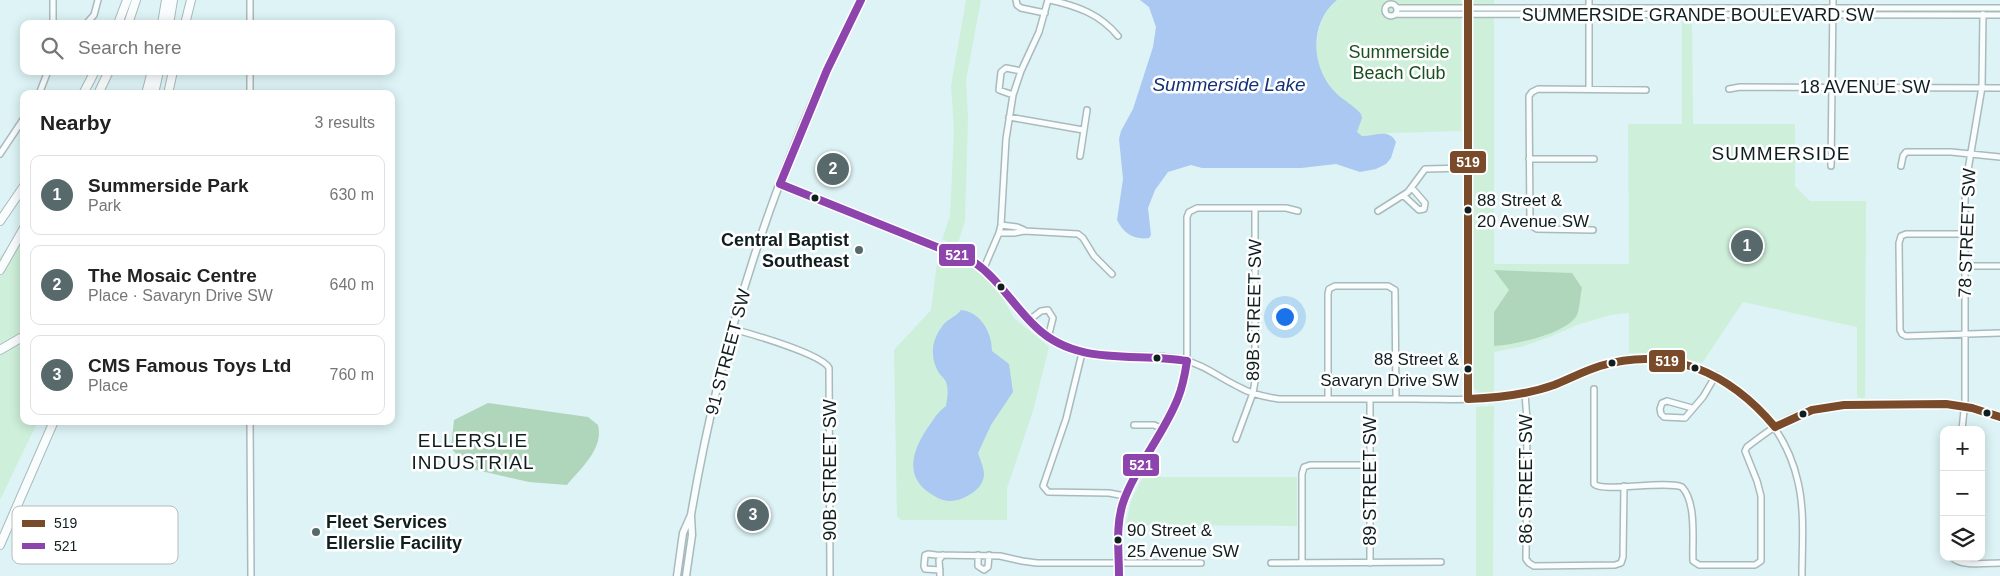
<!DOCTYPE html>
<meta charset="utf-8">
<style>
:root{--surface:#fff;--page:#f2f2f2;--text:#222;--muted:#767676;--line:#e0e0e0;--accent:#57696a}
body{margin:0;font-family:Arial,sans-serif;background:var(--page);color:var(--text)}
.controls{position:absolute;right:15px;bottom:15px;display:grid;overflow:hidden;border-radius:10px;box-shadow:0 2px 12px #0003}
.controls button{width:45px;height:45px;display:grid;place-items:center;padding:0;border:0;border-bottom:1px solid var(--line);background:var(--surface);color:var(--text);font:25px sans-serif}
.you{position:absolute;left:1284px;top:316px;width:18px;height:18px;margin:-12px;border:4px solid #fff;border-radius:50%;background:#1a73e8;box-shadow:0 0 0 8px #1a73e833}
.badge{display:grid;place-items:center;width:32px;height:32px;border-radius:50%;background:var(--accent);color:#fff;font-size:16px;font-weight:700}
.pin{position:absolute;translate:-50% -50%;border:2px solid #fff;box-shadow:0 1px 5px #0006}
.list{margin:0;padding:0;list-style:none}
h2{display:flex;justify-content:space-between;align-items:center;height:65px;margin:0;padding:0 20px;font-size:21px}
h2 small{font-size:16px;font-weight:400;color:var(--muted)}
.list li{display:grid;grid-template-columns:32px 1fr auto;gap:15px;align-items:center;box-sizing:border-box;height:80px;margin:0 10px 10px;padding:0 10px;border:1px solid var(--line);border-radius:10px}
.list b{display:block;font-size:19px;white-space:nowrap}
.list p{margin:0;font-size:16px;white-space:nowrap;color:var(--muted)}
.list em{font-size:16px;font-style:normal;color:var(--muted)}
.icon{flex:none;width:28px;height:28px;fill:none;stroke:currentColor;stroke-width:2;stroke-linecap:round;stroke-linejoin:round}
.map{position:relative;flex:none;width:2000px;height:576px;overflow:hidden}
.search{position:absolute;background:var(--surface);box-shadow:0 2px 12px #0003;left:20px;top:20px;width:375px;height:55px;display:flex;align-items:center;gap:12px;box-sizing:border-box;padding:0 18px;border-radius:10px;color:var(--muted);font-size:19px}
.panel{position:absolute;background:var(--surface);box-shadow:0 2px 12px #0003;left:20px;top:90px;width:375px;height:335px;border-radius:10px}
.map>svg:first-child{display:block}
.green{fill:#ceefda}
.forest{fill:#afd6bb}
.water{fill:#abc8f2}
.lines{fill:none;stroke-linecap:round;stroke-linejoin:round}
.minor-casing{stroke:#a9babc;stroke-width:8}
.major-casing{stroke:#a9babc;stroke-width:9}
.highway-casing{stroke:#a9babc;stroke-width:10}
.minor{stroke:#fafdfe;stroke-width:5}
.major{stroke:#fafdfe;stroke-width:6}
.highway{stroke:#fafdfe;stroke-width:8}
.bus-1-casing{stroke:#fff;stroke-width:11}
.bus-2-casing{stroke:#fff;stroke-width:11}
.bus-1{stroke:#7a4b2a;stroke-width:8}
.bus-2{stroke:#8e44ad;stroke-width:8}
.bus-dot{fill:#0f1e1f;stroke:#fff;stroke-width:2}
.poi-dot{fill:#57696a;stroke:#fff;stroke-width:2}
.labels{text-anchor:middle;stroke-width:5;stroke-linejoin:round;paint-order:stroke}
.bus-label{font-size:17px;fill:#0f1e1f;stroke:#fff;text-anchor:start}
.street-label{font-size:18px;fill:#0f1e1f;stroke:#fff}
.park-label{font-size:18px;fill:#19501f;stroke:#fff}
.poi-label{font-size:18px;font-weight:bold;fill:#0f1e1f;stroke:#fff;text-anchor:end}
.water-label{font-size:19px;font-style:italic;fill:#153276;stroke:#fff}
.neighbourhood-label{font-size:19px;letter-spacing:1px;fill:#0f1e1f;stroke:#fff}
.key{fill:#fff;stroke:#b7bcbc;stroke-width:1}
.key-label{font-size:14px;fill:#0f1e1f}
.line-badge{stroke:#fff;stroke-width:2}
.badge-label{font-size:14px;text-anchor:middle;font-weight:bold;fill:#fff}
</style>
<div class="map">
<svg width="2000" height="576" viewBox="0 0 2000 576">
<rect width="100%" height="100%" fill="#ddf3f5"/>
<!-- green -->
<path class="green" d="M 966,0 L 981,0 L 966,80 L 968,117 L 965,221 L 957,246 L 942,239 L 950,216 L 954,130 L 951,86 Z
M 1337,0 L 1461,0 L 1461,131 L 1389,133 L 1371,136 L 1362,136 L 1357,132 L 1359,111 C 1328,94 1310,65 1319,30 C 1322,18 1328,8 1337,0 Z
M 1473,0 L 1494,0 L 1494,264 L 1629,264 L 1628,124 L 1682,124 L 1682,21 L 1692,22 L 1693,124 L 1795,124 L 1795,186 L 1810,201 L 1866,201 L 1865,398 L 1857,398 L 1857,327 L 1743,302 L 1702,363 L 1663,353 L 1629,353 L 1629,313 L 1610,315 L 1577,325 L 1552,336 L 1524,346 L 1494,352 L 1494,392 L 1479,393 L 1473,388 Z
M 24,227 L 24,421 L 38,421 L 0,500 L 0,257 Z
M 938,254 L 971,267 L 986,279 L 999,292 L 1014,318 L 1049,347 L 1033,411 L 1007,488 L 1007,520 L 901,520 L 897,516 L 894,350 L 931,310 Z
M 1494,406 L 1493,576 L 1476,576 L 1476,407 Z
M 1143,477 L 1297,477 L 1297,526 L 1126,525 L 1131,501 Z"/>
<!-- forest -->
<path class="forest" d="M 1494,270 L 1572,273 L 1582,288 C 1580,296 1580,308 1577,315 C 1567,334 1513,345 1494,346 L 1494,312 L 1509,290 Z
M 488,403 L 588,417 L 598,425 C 604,449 581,468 567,485 L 529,482 L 468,468 L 451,448 L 454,420 Z"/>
<!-- water -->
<path class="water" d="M 1140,0 L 1337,0 C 1309,23 1311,66 1334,91 C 1342,100 1354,105 1361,114 L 1362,118 L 1357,132 L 1362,136 C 1376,136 1389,128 1396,142 L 1391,158 L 1386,164 L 1376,169 L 1360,172 L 1336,164 L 1301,168 L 1202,168 L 1191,165 L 1168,172 L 1155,190 L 1148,208 L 1151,235 L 1149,238 C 1134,240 1124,234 1117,220 L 1123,179 L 1119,139 L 1121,131 L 1133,109 L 1153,47 L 1156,27 L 1149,7 Z
M 961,310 C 981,312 992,333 992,351 L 1009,364 L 1013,392 L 991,425 L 978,453 C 980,459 984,468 984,475 C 983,484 978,489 972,493 C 961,501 948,504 936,497 C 901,479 912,449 931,423 C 936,416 939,411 946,406 C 947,399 949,390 946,382 C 945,379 941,376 939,373 C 930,358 931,342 941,328 C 946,319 955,318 961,310 Z"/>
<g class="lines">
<defs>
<path id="minor" d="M 1016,0 L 1017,5 L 1021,8 L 1045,13
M 1050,0 C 1077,6 1100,14 1118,36
M1385 10a6 6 0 1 1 12 0a6 6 0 1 1-12 0Z
M 1397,8 L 2000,8
M 1396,14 L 2000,15
M 53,24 L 53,0
M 86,24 L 94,15 L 98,0
M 250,24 L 250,0
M 250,71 L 250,94
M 1589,89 L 1589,0
M 1729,89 L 1740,87 L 2000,88
M 39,94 L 48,71
M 1013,95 L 999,90 L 1001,72 L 1006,68 L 1021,71
M 1009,117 L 1083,130
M 0,154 L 24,118
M 1080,156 L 1087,110
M 1529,159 L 1594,159
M 1831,166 L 1833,0
M 1901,166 L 1903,156 L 1906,152 L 1951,152 L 2000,157
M 780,184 L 974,262 C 1007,281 1019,319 1051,340 C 1094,367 1135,349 1181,359 C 1207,366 1216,376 1239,387 C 1251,394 1265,397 1279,399 C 1324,399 1369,399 1415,399 C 1443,399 1473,401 1501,397 C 1520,395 1539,391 1556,384 C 1580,375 1601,363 1627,360 C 1707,350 1781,405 1798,482 C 1805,512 1802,545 1802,576
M 1404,196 L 1419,210 L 1424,209 L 1425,203 L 1412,188
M 1378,211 L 1408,192 L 1425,169 L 1468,168
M 1001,225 L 1017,227 L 1024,230
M 1593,230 L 1537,229 L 1530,225 L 1529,96 L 1532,92 L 1538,89 L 1646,90
M 999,233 L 1014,233 L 1024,231 L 1078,234 L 1083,238 L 1094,256 L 1112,274
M 1965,234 L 1906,234 L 1901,236 L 1899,243 L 1900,330 L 1902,334 L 1906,336 L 2000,333
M 1965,266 L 2000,266
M 984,268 L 999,233 L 1001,225 L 1006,139 L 1013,95 L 1021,71 L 1039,32 L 1048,0
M 1028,321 L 1041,311 L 1048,310 L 1053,318 L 1048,338
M 733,329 C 751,334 822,354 829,368 L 830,576
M 1082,353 L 1066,419 L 1043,486 L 1048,492 L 1109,493 L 1125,496
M 1594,389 L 1594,484 C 1603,493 1664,480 1682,487 C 1697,503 1692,541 1693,561 L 1699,565 L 1755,565 L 1761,561 L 1761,496 L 1757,481 L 1745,451 L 1747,447 C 1764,434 1781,421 1802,413 C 1828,404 1855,405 1882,404 C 1923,404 1961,403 2000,417
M 1525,394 L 1527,420 L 1526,559 L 1529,563 L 1534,566 L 1615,565 L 1621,563 L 1623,557 L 1624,486
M 1328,399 L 1328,294 L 1329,289 L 1335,286 L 1388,286 L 1395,290 L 1396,399
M 1370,399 L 1370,563
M 1468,399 L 1468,0
M 1692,408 L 1667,401 L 1662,403 L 1660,409 L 1661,414 L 1664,417 L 1685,418 L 1703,397 L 1716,375
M 250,421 L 251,576
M 1134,425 L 1154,425 L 1163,429
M 1962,430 L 1965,400 L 1965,200 L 1968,170 L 1982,87 L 1983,14
M 1236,439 L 1253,393 L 1255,381 L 1255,208
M 978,555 L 978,566 L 984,570 L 988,567 L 989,555
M 1952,557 C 1959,567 1988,563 2000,563
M 1271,563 L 1441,562
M 1302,563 L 1302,474 L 1304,467 L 1310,465 L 1370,465
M 940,570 L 925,569 L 924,566 L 925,555 L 928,554 L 936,555 L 1000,556 L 1022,561 L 1037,563 L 1201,563
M 940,576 L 939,560 L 943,555
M 1119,576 L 1118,529 L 1121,507 L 1128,490 L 1177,402 L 1185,376 L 1187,354 L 1187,217 L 1189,212 L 1197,208 L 1286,208 L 1298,211"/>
<path id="major" d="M 677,576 L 683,533 L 691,515 C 721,337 778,161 861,0
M 686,576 L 692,535 L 691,516"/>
<path id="highway" d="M 118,24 L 127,0
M 128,24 L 136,0
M 162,24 L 166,0
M 169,24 L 173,0
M 185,24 L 191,0
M 83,94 L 95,71
M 98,94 L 109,71
M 146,94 L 152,71
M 154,94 L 159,71
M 168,94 L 173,71
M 0,221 L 24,186
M 0,270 L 24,228
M 0,350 L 24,336
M 0,545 L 54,421"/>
</defs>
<!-- minor casing -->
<use href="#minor" class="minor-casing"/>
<!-- major casing -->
<use href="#major" class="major-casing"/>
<!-- highway casing -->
<use href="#highway" class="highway-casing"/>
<!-- minor -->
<use href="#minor" class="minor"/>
<!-- major -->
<use href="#major" class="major"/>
<!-- highway -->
<use href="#highway" class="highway"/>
<defs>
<path id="bus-1" d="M 1468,0 L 1468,399
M 1468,399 C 1497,398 1526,395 1554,385 C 1569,379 1584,371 1600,366 C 1670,345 1730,373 1775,427
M 1775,427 L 1812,410 L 1844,405 L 1946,404 L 1972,408 L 2000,417"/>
<path id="bus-2" d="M 780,184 L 974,262 C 1000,280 1014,307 1037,328 C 1078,367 1136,352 1187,361
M 780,184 L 827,70 L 861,0
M 1119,576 C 1119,551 1115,524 1124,500 C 1137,464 1164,434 1178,398 C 1183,386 1185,374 1187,361"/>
</defs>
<!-- bus-1 casing -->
<use href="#bus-1" class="bus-1-casing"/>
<!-- bus-2 casing -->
<use href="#bus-2" class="bus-2-casing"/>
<!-- bus-1 -->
<use href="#bus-1" class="bus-1"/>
<!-- bus-2 -->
<use href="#bus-2" class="bus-2"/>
</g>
<!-- markers -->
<g class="bus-dot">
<circle cx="815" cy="198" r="4.5"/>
<circle cx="1468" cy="210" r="4.5"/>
<circle cx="1001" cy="287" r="4.5"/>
<circle cx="1157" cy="358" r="4.5"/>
<circle cx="1612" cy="363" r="4.5"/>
<circle cx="1695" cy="368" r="4.5"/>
<circle cx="1468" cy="369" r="4.5"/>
<circle cx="1987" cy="413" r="4.5"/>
<circle cx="1803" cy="414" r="4.5"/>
<circle cx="1118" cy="540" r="4.5"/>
</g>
<g class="poi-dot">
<circle cx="859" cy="250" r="5"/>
<circle cx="316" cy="532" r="5"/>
</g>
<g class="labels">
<!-- bus labels -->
<g class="bus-label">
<text x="1477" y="206">88 Street &amp;<tspan x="1477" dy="21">20 Avenue SW</tspan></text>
<text x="1459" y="365" text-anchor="end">88 Street &amp;<tspan x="1459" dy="21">Savaryn Drive SW</tspan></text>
<text x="1127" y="536">90 Street &amp;<tspan x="1127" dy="21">25 Avenue SW</tspan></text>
</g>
<!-- street labels -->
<g class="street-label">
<text x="1698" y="21">SUMMERSIDE GRANDE BOULEVARD SW</text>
<text x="1865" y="93">18 AVENUE SW</text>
<text transform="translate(1967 233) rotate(-88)" y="6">78 STREET SW</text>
<text transform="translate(1254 310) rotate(-89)" y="6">89B STREET SW</text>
<text transform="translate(728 352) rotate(-75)" y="6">91 STREET SW</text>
<text transform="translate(830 470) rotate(-90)" y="6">90B STREET SW</text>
<text transform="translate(1526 479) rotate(-90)" y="6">86 STREET SW</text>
<text transform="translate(1370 481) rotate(-90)" y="6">89 STREET SW</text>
</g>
<!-- park labels -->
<g class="park-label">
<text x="1399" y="58">Summerside<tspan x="1399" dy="21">Beach Club</tspan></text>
</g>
<!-- poi labels -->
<g class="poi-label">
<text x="849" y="246">Central Baptist<tspan x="849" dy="21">Southeast</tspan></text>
<text x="326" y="528" text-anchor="start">Fleet Services<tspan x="326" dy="21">Ellerslie Facility</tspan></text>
</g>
<!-- water labels -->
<g class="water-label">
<text x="1229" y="91">Summerside Lake</text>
</g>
<!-- neighbourhood labels -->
<g class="neighbourhood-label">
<text x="1781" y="160">SUMMERSIDE</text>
<text x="473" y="447">ELLERSLIE<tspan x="473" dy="22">INDUSTRIAL</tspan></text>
</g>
</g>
<!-- legend -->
<rect x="12" y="506" width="166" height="58" rx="8" class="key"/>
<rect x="22" y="520" width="23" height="7" fill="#7a4b2a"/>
<rect x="22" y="543" width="23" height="6" fill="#8e44ad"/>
<g class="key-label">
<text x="54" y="528">519</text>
<text x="54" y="551">521</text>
</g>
<g class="line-badge">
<rect x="1449" y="150" width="38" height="24" rx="5" fill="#7a4b2a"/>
<rect x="938" y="243" width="38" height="24" rx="5" fill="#8e44ad"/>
<rect x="1648" y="349" width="38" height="24" rx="5" fill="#7a4b2a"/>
<rect x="1122" y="453" width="38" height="24" rx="5" fill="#8e44ad"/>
</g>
<g class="badge-label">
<text x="1468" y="167">519</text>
<text x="957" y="260">521</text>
<text x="1667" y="366">519</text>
<text x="1141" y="470">521</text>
</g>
</svg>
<div class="controls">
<button>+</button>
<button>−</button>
<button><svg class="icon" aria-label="layers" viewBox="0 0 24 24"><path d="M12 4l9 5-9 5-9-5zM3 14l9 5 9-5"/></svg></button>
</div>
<div class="you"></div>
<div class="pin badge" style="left:1747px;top:246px">1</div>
<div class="pin badge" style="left:833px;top:169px">2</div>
<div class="pin badge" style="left:753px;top:515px">3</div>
<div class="search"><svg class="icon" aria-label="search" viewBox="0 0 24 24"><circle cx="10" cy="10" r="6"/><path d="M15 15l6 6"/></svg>Search here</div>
<section class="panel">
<h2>Nearby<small>3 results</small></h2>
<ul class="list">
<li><span class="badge">1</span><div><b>Summerside Park</b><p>Park</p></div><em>630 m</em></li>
<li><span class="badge">2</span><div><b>The Mosaic Centre</b><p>Place · Savaryn Drive SW</p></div><em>640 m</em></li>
<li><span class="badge">3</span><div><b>CMS Famous Toys Ltd</b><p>Place</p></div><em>760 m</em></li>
</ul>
</section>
</div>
